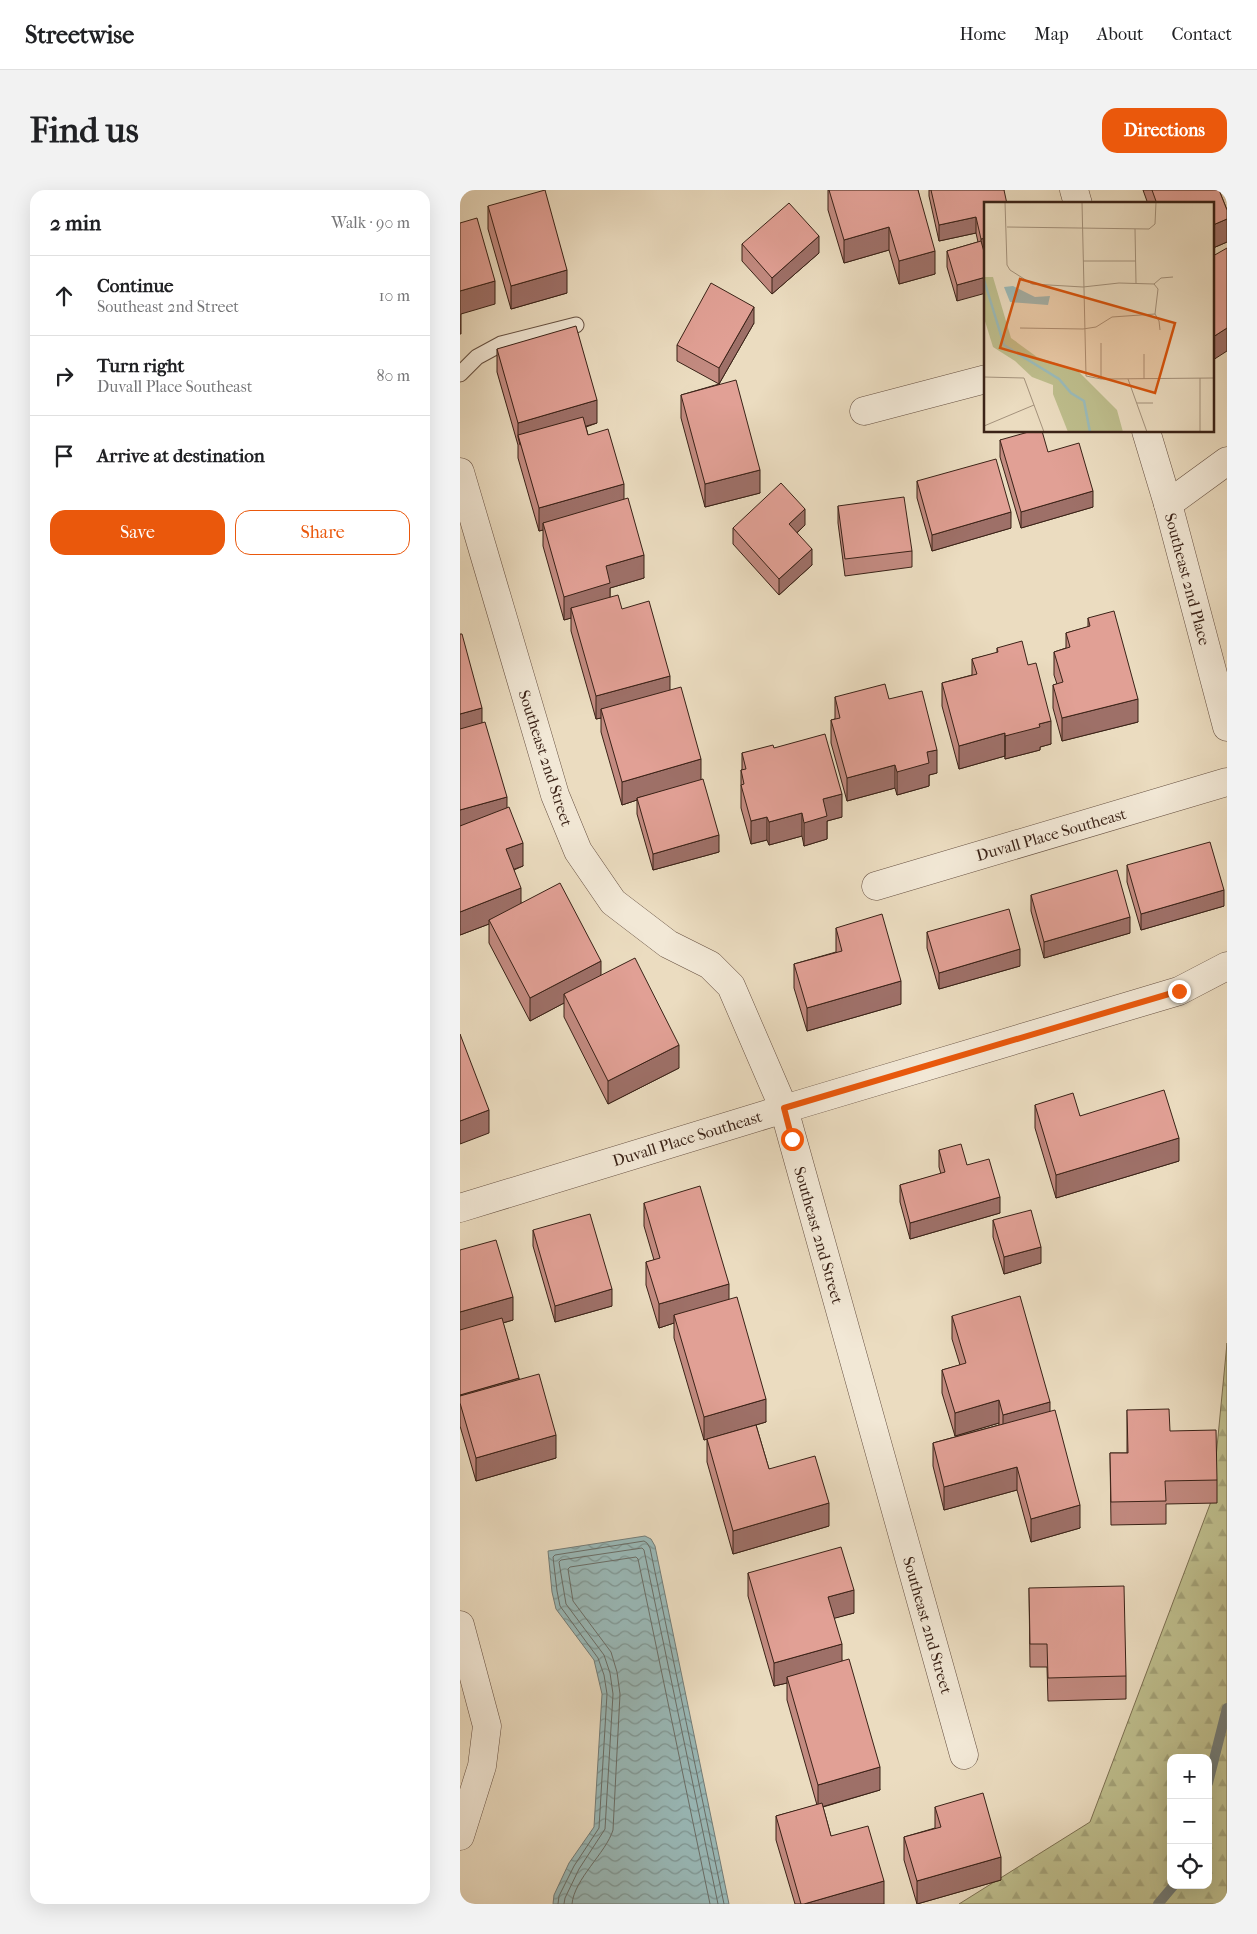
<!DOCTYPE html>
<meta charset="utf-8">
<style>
:root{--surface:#fff;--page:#f2f2f2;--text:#202124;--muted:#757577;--line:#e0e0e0;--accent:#ea580c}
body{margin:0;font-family:"IM FELL French Canon",serif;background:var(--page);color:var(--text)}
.controls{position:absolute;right:15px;bottom:15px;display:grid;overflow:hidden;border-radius:10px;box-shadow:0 5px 20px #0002}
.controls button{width:45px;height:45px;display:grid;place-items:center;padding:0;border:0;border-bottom:1px solid var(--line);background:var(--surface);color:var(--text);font:25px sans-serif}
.stop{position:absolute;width:15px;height:15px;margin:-11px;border:4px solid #ea580c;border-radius:50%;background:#fff}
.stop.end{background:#ea580c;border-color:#fff;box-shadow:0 1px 5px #0008}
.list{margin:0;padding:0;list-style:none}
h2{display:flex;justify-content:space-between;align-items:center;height:65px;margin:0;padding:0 20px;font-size:21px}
h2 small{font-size:16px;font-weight:400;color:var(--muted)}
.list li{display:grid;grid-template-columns:32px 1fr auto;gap:15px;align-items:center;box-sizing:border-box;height:80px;padding:0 20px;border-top:1px solid var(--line)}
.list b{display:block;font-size:19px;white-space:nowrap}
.list p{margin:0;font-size:16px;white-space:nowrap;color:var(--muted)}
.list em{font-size:16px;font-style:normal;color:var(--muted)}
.actions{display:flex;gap:10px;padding:15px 20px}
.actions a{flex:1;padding:11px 0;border:1px solid var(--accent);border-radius:15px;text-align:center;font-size:18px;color:var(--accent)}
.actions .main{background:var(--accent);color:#fff}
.icon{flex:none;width:28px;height:28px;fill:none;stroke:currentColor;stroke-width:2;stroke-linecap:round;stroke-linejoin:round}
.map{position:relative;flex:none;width:767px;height:1714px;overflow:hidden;border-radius:15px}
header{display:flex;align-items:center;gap:30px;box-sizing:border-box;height:70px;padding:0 25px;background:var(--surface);border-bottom:1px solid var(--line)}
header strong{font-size:24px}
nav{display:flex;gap:28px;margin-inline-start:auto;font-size:18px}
.intro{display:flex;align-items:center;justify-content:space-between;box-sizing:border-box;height:120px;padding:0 30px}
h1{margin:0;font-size:35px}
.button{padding:12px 22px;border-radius:15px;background:var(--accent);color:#fff;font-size:18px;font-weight:700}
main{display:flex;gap:30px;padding:0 30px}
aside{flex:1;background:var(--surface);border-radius:15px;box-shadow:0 5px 20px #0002}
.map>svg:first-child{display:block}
.forest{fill:url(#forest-firs);stroke:#7c7052;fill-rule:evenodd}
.water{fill:url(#water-waves);stroke:#747d78}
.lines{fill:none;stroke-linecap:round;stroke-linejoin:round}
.shore{stroke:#6a6e68;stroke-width:1}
.stream{stroke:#747d78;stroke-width:10}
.service-casing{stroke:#665041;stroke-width:17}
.minor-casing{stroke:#665041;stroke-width:29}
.tertiary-casing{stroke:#665041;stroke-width:29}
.service{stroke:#f2e8d6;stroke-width:15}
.minor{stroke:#f2e8d6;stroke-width:28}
.tertiary{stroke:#f2e8d6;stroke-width:28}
.wall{fill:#c28a80;stroke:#3a2217}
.shaded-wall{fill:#9e7068;stroke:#3a2217}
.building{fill:#e1a095;stroke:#3a2217}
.route{stroke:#ea580c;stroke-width:6}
.labels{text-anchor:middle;stroke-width:4;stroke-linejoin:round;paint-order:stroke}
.street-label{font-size:16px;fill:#3a2217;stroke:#f2e8d6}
.inset-river{fill:none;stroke:#9abab9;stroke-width:2.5}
.inset-road{fill:none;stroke:#a4927c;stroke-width:1}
.view{fill:#d7540d;fill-opacity:0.15;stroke:#d7540d;stroke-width:2.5}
.inset-edge{fill:none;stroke:#3a2217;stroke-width:2.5}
</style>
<header>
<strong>Streetwise</strong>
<nav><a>Home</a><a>Map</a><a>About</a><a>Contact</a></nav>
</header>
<div class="intro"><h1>Find us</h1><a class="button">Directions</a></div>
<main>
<aside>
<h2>2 min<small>Walk · 90 m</small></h2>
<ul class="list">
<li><svg class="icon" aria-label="ahead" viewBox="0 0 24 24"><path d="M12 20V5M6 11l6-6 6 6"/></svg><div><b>Continue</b><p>Southeast 2nd Street</p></div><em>10 m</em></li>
<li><svg class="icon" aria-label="right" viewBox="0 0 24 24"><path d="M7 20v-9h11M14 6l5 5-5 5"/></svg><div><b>Turn right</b><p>Duvall Place Southeast</p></div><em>80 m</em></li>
<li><svg class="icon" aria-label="arrive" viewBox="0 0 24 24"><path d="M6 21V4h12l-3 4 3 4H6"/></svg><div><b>Arrive at destination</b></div></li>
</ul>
<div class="actions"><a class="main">Save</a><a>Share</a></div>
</aside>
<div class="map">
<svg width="767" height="1714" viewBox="0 0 767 1714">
<defs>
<pattern id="forest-firs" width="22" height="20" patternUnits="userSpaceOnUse" patternTransform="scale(1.25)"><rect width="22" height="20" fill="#bebe8d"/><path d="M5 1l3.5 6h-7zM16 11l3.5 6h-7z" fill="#a4a379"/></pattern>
<pattern id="water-waves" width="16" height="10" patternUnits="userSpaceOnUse" patternTransform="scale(1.25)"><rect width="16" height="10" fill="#9abab9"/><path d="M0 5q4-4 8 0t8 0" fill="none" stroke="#7f9795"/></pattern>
</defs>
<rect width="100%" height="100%" fill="#ebdcc0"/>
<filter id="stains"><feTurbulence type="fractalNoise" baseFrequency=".004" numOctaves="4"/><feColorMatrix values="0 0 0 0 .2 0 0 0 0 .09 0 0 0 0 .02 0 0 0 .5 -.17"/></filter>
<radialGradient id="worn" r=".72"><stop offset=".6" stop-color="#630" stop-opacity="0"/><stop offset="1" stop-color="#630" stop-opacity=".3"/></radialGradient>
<!-- forest -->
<path class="forest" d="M 767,1153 L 767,1714 L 499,1714 L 630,1632 L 752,1309 ZM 711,1568 L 748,1568 L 748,1695 L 711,1695 Z"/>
<!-- water -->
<path class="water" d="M 185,1346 L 191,1349 L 195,1356 L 269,1714 L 93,1714 L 94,1705 L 109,1673 L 134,1637 L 142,1504 L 134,1470 L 96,1419 L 92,1402 L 88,1361 Z"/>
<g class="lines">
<!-- shore -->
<path class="shore" d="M 98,1714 L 99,1706 L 114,1676 L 139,1638 L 147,1504 L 144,1485 L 138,1468 L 100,1416 L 97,1401 L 93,1367 L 95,1365 L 184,1351 L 187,1353 L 190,1358 L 264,1714
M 104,1714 L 105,1708 L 119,1679 L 145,1639 L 153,1504 L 150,1483 L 144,1465 L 106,1414 L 99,1372 L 101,1370 L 182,1358 L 184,1360 L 258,1714
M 112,1714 C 114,1689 146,1663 153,1640 L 160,1504 L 157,1482 L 151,1462 L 113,1411 L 108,1379 L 110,1377 L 176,1367 L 178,1369 L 250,1714"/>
<!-- stream -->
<path class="stream" d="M 748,1593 L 767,1518
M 698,1714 L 714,1695"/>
<defs>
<path id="service" d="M 0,184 L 17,167 L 41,154 L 116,135"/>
<path id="minor" d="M 404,221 L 526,189
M 0,282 L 95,605 L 118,661 L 153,712 L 208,754 L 250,775 L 271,796 L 324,919 L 504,1565
M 708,314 L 767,271
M 416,696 L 767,592
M 0,1435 L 27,1536 L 22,1576 L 0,1646"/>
<path id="tertiary" d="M 614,0 L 618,14
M 686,241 L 708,314 L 767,537
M 0,1018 L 324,919 L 719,801 L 767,776"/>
</defs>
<!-- service casing -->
<use href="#service" class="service-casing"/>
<!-- minor casing -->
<use href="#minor" class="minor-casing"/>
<!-- tertiary casing -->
<use href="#tertiary" class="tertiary-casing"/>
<!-- service -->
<use href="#service" class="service"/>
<!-- minor -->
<use href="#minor" class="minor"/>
<!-- tertiary -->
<use href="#tertiary" class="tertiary"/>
</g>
<!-- wall -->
<path class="wall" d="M 368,0 L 458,0 L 475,84 L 439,94 L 429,60 L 384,73 L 368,20 Z
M 469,0 L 544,0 L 524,64 L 497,111 L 487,77 L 487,61 L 518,52 L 516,43 L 479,51 L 469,6 Z
M 683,0 L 759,0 L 767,20 L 767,52 L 753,58 L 753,14 L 688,14 Z
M 28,16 L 107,103 L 51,119 L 28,39 Z
M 282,54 L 359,63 L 312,104 L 282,71 Z
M 294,133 L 259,194 L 300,303 L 245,317 L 221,228 L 221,205 L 259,194 L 217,171 L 217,155 Z
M 37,159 L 137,233 L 126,237 L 128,245 L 164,310 L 184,388 L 150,398 L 150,407 L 162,419 L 210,500 L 241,590 L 259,662 L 193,680 L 177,624 L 177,610 L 162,615 L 141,542 L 141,528 L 136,529 L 111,441 L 111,428 L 104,430 L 83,356 L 83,340 L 79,341 L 58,268 L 58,255 L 37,182 Z
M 540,250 L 588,262 L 633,317 L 561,338 L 540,267 Z
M 457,291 L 551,338 L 472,361 L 457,308 Z
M 378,316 L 452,361 L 452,377 L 385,386 L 378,333 Z
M 345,335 L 337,343 L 352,375 L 319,405 L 273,354 L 273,338 Z
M 628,428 L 678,532 L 602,551 L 593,518 L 593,495 L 597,494 L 594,485 L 594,462 L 606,458 L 606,443 L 628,437 Z
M 0,444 L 22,533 L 63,676 L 54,680 L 61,713 L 141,786 L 219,878 L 148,914 L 104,827 L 104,813 L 70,831 L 29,753 L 29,734 L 0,745 Z
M 537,458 L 568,475 L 591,554 L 580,557 L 580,560 L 545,569 L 545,566 L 499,579 L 482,516 L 482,493 L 512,485 L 512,469 L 537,463 Z
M 375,507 L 429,509 L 477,583 L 469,585 L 469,596 L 437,605 L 435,598 L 387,611 L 371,553 L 371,530 L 375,529 Z
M 314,558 L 382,627 L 367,631 L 367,649 L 344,656 L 342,646 L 309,655 L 307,650 L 291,654 L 281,618 L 281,580 L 282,580 L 282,563 Z
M 667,675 L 764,716 L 681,740 L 667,692 Z
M 571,705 L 670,743 L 584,768 L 571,721 Z
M 376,738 L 441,814 L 347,841 L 334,798 L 334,774 L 376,762 Z
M 467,742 L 560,776 L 479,799 L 467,758 Z
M 575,915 L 620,926 L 719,971 L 596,1008 L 575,938 Z
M 479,960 L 507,975 L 540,1023 L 450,1049 L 440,1012 L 440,995 L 481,984 L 479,977 Z
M 184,1013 L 269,1110 L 306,1232 L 296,1235 L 309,1279 L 369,1336 L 273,1364 L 247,1272 L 247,1249 L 244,1250 L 214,1148 L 214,1133 L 199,1138 L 186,1095 L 186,1072 L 194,1070 L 184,1036 Z
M 533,1030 L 581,1073 L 544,1084 L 533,1047 Z
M 73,1040 L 152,1116 L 95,1132 L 73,1056 Z
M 0,1060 L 53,1130 L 43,1133 L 59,1189 L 96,1268 L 16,1291 L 0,1236 Z
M 492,1126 L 590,1221 L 620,1338 L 571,1352 L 557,1300 L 484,1320 L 473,1276 L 473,1253 L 539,1235 L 539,1233 L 495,1246 L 482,1203 L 482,1180 L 500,1175 L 492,1149 Z
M 667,1220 L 710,1241 L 757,1290 L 757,1313 L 706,1314 L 706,1334 L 651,1335 L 650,1263 L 667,1263 Z
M 288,1383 L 394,1423 L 374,1428 L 382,1471 L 420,1600 L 363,1617 L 371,1646 L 424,1714 L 335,1714 L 316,1650 L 316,1626 L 357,1615 L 327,1510 L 327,1493 L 314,1496 L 288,1406 Z
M 569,1398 L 666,1486 L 666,1509 L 588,1511 L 587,1477 L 570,1477 Z
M 475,1617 L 541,1690 L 457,1714 L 444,1670 L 444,1647 L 475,1638 Z"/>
<!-- shaded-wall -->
<path class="shaded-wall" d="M 516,27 L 516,43 L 479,51 L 479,35 Z
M 767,29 L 767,52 L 753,58 L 753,35 Z
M 429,37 L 429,60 L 384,73 L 384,50 Z
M 359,46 L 359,63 L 312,104 L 312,88 Z
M 526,48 L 526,64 L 521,65 L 521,49 Z
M 475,61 L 475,84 L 439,94 L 439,71 Z
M 107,80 L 107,103 L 51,119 L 51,96 Z
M 526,87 L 526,103 L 497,111 L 497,95 Z
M 35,91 L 35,114 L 1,124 L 1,144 L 0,144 L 0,101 Z
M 294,117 L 294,133 L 259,194 L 259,178 Z
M 767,138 L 767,161 L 753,170 L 753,147 Z
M 137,210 L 137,233 L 60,255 L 58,247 L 58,233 Z
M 300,280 L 300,303 L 245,317 L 245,294 Z
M 164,294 L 164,317 L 83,333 L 83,340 L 79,341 L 79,318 Z
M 633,301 L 633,317 L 561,338 L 561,322 Z
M 345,319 L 345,335 L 329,350 L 329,334 Z
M 551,322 L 551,338 L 472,361 L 472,345 Z
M 352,359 L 352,375 L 319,405 L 319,389 Z
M 184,365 L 184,388 L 150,398 L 150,416 L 111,418 L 111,428 L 104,430 L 104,407 L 146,376 Z
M 210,486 L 210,509 L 141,519 L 141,528 L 136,529 L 136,506 Z
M 678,509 L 678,532 L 602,551 L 602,528 Z
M 22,518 L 22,541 L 0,547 L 0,524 Z
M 591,531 L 591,554 L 580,557 L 580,560 L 545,569 L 545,546 L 579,534 Z
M 545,543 L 545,566 L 499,579 L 499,556 Z
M 477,560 L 477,583 L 469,585 L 469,596 L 437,605 L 437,582 L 467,562 Z
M 241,569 L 241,592 L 177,608 L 177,610 L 162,615 L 162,592 Z
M 435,575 L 435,598 L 387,611 L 387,588 Z
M 382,604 L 382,627 L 367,631 L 367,649 L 344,656 L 344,633 L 363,609 Z
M 47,607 L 47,630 L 0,643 L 0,620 Z
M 342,623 L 342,646 L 309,655 L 309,632 Z
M 307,627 L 307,650 L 291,654 L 291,631 Z
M 259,645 L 259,662 L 193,680 L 193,664 Z
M 63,653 L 63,676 L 46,682 L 46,659 Z
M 61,698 L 61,721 L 29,730 L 29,734 L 0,745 L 0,722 Z
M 764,700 L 764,716 L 681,740 L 681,724 Z
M 670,727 L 670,743 L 584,768 L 584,752 Z
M 560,759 L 560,776 L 479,799 L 479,783 Z
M 141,771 L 141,794 L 104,804 L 104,813 L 70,831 L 70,808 Z
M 441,791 L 441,814 L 347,841 L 347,818 Z
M 219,855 L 219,878 L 148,914 L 148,891 Z
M 29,920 L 29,943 L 0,954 L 0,931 Z
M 719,948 L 719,971 L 596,1008 L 596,985 Z
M 540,1007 L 540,1023 L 450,1049 L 450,1033 Z
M 581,1057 L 581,1073 L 544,1084 L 544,1067 Z
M 269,1094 L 269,1117 L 214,1125 L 214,1133 L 199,1138 L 199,1114 Z
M 152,1099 L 152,1116 L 95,1132 L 95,1116 Z
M 53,1107 L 53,1130 L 0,1145 L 0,1122 Z
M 59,1188 L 59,1204 L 0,1213 L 0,1205 Z
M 306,1209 L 306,1232 L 244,1250 L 244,1227 Z
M 539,1210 L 539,1233 L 495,1246 L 495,1223 Z
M 590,1212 L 590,1235 L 543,1248 L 543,1225 Z
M 96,1245 L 96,1268 L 16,1291 L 16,1268 Z
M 557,1277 L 557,1300 L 484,1320 L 484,1297 Z
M 369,1313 L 369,1336 L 273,1364 L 273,1341 Z
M 620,1315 L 620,1338 L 571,1352 L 571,1329 Z
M 394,1400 L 394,1423 L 368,1430 L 368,1407 Z
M 382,1454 L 382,1477 L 327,1487 L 327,1493 L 314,1496 L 314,1473 Z
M 420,1577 L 420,1600 L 358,1618 L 358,1595 Z
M 541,1667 L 541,1690 L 457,1714 L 457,1691 Z
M 424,1691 L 424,1714 L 344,1714 Z"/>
<!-- building -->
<path class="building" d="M 85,0 L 107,80 L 51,96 L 28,16 Z
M 369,0 L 458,0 L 475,61 L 439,71 L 429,37 L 384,50 Z
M 471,0 L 544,0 L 547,14 L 526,14 L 526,48 L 521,49 L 516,27 L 479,35 Z
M 692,0 L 759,0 L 767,20 L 767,29 L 753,35 L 753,14 L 697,14 Z
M 329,13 L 359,46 L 312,88 L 282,54 Z
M 17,28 L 35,91 L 0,101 L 0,33 Z
M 521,51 L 526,69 L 526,87 L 497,95 L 487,61 Z
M 767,58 L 767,138 L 753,147 L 753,66 Z
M 251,93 L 294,117 L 259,178 L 217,155 Z
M 116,136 L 137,210 L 58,233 L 37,159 Z
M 276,190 L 300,280 L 245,294 L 221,205 Z
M 123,227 L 128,245 L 148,239 L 164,294 L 79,318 L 58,245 Z
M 572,241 L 582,241 L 588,262 L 619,253 L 633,301 L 561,322 L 540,250 Z
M 536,269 L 551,322 L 472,345 L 457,291 Z
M 321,293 L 345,319 L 329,334 L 352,359 L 319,389 L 273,338 Z
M 444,307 L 452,361 L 385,369 L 378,316 Z
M 168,308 L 184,365 L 146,376 L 150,393 L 104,407 L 83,333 Z
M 158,405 L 162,419 L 189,411 L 210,486 L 136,506 L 111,418 Z
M 654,421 L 678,509 L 602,528 L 593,495 L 603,492 L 594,462 L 610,457 L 606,443 L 630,436 L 628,428 Z
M 0,444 L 2,444 L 22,518 L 0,524 Z
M 562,451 L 568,475 L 576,473 L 591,531 L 579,534 L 580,537 L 545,546 L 545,543 L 499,556 L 482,493 L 517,484 L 512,469 L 538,462 L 537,458 Z
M 425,494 L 429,509 L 462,501 L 477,560 L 467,562 L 469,573 L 437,582 L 435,575 L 387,588 L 371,530 L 380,528 L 375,507 Z
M 221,497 L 241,569 L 162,592 L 141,519 Z
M 25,532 L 47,607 L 0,620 L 0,539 Z
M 365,544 L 382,604 L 363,609 L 367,626 L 344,633 L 342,623 L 309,632 L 307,627 L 291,631 L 281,595 L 284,594 L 281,580 L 286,579 L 282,563 L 313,555 L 314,558 Z
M 243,589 L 259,645 L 193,664 L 177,608 Z
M 49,617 L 63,653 L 46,659 L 61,698 L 0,722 L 0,636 Z
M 750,652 L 764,700 L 681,724 L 667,675 Z
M 657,680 L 670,727 L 584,752 L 571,705 Z
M 100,693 L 141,771 L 70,808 L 29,730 Z
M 549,719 L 560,759 L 479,783 L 467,742 Z
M 422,724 L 441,791 L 347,818 L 334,774 L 382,761 L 376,738 Z
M 175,768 L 219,855 L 148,891 L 104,804 Z
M 0,844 L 29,920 L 0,931 Z
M 704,900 L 719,948 L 596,985 L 575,915 L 613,903 L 620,926 Z
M 501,954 L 507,975 L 529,969 L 540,1007 L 450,1033 L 440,995 L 485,982 L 479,960 Z
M 240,996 L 269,1094 L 199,1114 L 186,1072 L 200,1068 L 184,1013 Z
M 571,1020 L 581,1057 L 544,1067 L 533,1030 Z
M 130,1024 L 152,1099 L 95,1116 L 73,1040 Z
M 36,1050 L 53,1107 L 0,1122 L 0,1060 Z
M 560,1106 L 590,1212 L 543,1225 L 539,1210 L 495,1223 L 482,1180 L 506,1173 L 492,1126 Z
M 277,1107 L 306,1209 L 244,1227 L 214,1125 Z
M 42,1128 L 59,1188 L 0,1205 L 0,1140 Z
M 79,1184 L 96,1245 L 16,1268 L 0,1213 L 0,1206 Z
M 709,1219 L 710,1241 L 756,1240 L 757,1290 L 705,1291 L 706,1311 L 651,1312 L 650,1263 L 668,1263 L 667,1220 Z
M 595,1220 L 620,1315 L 571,1329 L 557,1277 L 484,1297 L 473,1253 Z
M 296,1235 L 309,1279 L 355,1266 L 369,1313 L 273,1341 L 247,1249 Z
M 381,1357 L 394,1400 L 368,1407 L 382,1454 L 314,1473 L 288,1383 Z
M 664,1396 L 666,1486 L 588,1488 L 587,1454 L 570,1454 L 569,1398 Z
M 389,1469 L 420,1577 L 358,1595 L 327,1487 Z
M 523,1603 L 541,1667 L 457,1691 L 444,1647 L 481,1637 L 475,1617 Z
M 362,1613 L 371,1646 L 408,1636 L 424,1691 L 344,1714 L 341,1714 L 316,1626 Z"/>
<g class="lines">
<!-- route -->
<path class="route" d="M 332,949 L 324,918 L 719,801"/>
</g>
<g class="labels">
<!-- street labels -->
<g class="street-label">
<text transform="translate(728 389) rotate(75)" y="6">Southeast 2nd Place</text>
<text transform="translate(86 568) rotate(72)" y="6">Southeast 2nd Street</text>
<text transform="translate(591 644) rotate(-16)" y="6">Duvall Place Southeast</text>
<text transform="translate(227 948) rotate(-17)" y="6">Duvall Place Southeast</text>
<text transform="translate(359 1045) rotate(74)" y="6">Southeast 2nd Street</text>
<text transform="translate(468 1435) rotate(74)" y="6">Southeast 2nd Street</text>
</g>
</g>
<!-- overview -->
<g transform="translate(524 12)">
<rect width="230" height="230" fill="#ebdcc0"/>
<path d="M 0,75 L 9,75 L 27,136 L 53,155 L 93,168 L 133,208 L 139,230 L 84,230 L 69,192 L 69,183 L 48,175 L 31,159 L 9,145 L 0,116 Z" fill="#bebe8d"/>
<path d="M 29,84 L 51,95 L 66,94 L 64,103 L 26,100 L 20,85 Z" fill="#9abab9"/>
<path class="inset-river" d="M 0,78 L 20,143 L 75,177 L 87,191 L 100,199 L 106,230"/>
<path class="inset-road" d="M 21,0 L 23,63 L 26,68 L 48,82 L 99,85 L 135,81 L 170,82M 98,0 L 102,174 L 117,177 L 230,176M 23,25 L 165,27 L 171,22 L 172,0M 151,27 L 152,81M 99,59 L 152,59M 170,82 L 174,87 L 171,112M 170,82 L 177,76 L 189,75M 171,112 L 175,119 L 176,128M 36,126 L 99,127 L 112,125 L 128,115 L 171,112M 117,141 L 117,177M 0,175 L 40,176 L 60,230M 216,176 L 216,230M 144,177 L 163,230M 160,177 L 160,152M 153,201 L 169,201M 0,224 L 50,203"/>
<path class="view" d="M 36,77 L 191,121 L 171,191 L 16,146 Z"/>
<rect width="230" height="230" class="inset-edge"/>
</g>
<rect width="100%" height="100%" filter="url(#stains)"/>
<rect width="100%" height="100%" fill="url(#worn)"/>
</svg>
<div class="controls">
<button>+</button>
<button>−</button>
<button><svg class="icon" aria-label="locate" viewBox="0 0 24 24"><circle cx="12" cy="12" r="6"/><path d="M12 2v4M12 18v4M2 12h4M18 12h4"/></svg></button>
</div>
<div class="stop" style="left:332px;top:949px"></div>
<div class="stop end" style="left:719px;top:801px"></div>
</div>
</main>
